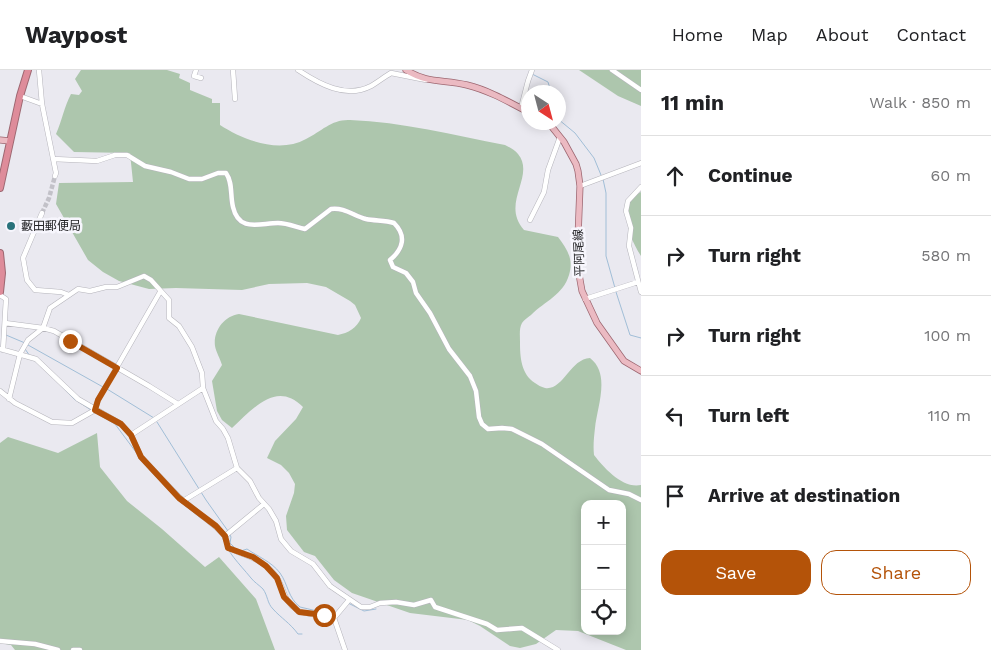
<!DOCTYPE html>
<meta charset="utf-8">
<style>
:root{--surface:#fff;--page:#f2f2f2;--text:#202124;--muted:#757577;--line:#e0e0e0;--accent:#b45309}
body{margin:0;font-family:"Work Sans","Noto Sans JP",sans-serif;background:var(--page);color:var(--text)}
.controls{position:absolute;right:15px;bottom:15px;display:grid;overflow:hidden;border-radius:10px;box-shadow:0 2px 12px #0003}
.controls button{width:45px;height:45px;display:grid;place-items:center;padding:0;border:0;border-bottom:1px solid var(--line);background:var(--surface);color:var(--text);font:25px sans-serif}
.compass{position:absolute;left:521px;top:15px;width:45px;height:45px;border-radius:50%;background:var(--surface);box-shadow:0 2px 12px #0003;rotate:144deg}
.stop{position:absolute;width:15px;height:15px;margin:-11px;border:4px solid #b45309;border-radius:50%;background:#fff}
.stop.end{background:#b45309;border-color:#fff;box-shadow:0 1px 5px #0008}
.list{margin:0;padding:0;list-style:none}
h2{display:flex;justify-content:space-between;align-items:center;height:65px;margin:0;padding:0 20px;font-size:21px}
h2 small{font-size:16px;font-weight:400;color:var(--muted)}
.list li{display:grid;grid-template-columns:32px 1fr auto;gap:15px;align-items:center;box-sizing:border-box;height:80px;padding:0 20px;border-top:1px solid var(--line)}
.list b{display:block;font-size:19px;white-space:nowrap}
.list em{font-size:16px;font-style:normal;color:var(--muted)}
.actions{display:flex;gap:10px;padding:15px 20px}
.actions a{flex:1;padding:11px 0;border:1px solid var(--accent);border-radius:15px;text-align:center;font-size:18px;color:var(--accent)}
.actions .main{background:var(--accent);color:#fff}
.icon{flex:none;width:28px;height:28px;fill:none;stroke:currentColor;stroke-width:2;stroke-linecap:round;stroke-linejoin:round}
.map{position:relative;flex:none;width:641px;height:580px;overflow:hidden}
header{display:flex;align-items:center;gap:30px;box-sizing:border-box;height:70px;padding:0 25px;background:var(--surface);border-bottom:1px solid var(--line)}
header strong{font-size:24px}
nav{display:flex;gap:28px;margin-inline-start:auto;font-size:18px}
main{display:flex}
aside{flex:1;background:var(--surface)}
.map>svg:first-child{display:block}
.green{fill:#adc6ad;fill-rule:evenodd}
.lines{fill:none;stroke-linecap:round;stroke-linejoin:round}
.stream{stroke:#a1bed7;stroke-width:1}
.minor-tunnel{stroke:#c2c1c8;stroke-width:4.5;stroke-dasharray:4.5 2;stroke-linecap:butt}
.minor-casing{stroke:#b5b4bb;stroke-width:5.5}
.major-casing{stroke:#9d6771;stroke-width:7}
.highway-casing{stroke:#9d6771;stroke-width:8}
.minor{stroke:#fff;stroke-width:4.5}
.major{stroke:#ebbac2;stroke-width:5.5}
.highway{stroke:#de8c9a;stroke-width:6}
.route{stroke:#b45309;stroke-width:6}
.poi-dot{fill:#29727b;stroke:#f7f6fd;stroke-width:2}
.labels{text-anchor:middle;stroke-width:5;stroke-linejoin:round;paint-order:stroke}
.poi-label{font-size:12px;fill:#232326;stroke:#f7f6fd;text-anchor:start}
.street-label{font-size:12px;fill:#232326;stroke:#f7f6fd}
</style>
<header>
<strong>Waypost</strong>
<nav><a>Home</a><a>Map</a><a>About</a><a>Contact</a></nav>
</header>
<main>
<div class="map">
<svg width="641" height="580" viewBox="0 0 641 580">
<rect width="100%" height="100%" fill="#eae9f0"/>
<!-- green -->
<path class="green" d="M 81,0 L 167,0 L 180,4 L 179,8 L 190,13 L 190,20 L 212,29 L 212,33 L 220,33 L 220,55 C 243,70 279,84 306,69 C 322,61 332,49 350,50 C 402,52 454,65 505,75 C 509,77 515,80 518,84 C 536,106 500,133 524,160 L 558,167 C 567,179 574,189 569,205 C 563,225 545,231 531,245 C 528,247 524,250 522,253 C 519,258 520,266 520,272 C 520,287 521,304 535,313 C 538,315 541,317 545,318 C 563,321 570,289 590,288 C 611,304 597,337 595,358 C 594,367 593,376 594,385 C 604,398 623,419 641,415 L 641,580 L 626,580 L 578,561 L 556,560 L 536,574 L 520,578 L 510,576 L 480,556 L 468,550 L 410,543 L 352,523 L 334,510 L 315,486 L 304,482 L 287,460 L 286,446 L 294,423 L 295,414 L 289,403 L 281,395 L 267,388 L 275,371 L 296,349 L 303,337 C 276,310 253,339 232,358 L 222,350 L 217,341 L 212,311 L 222,295 C 220,288 216,282 215,276 C 213,261 224,246 239,244 L 338,265 C 348,263 357,258 361,248 L 355,235 L 350,231 L 326,217 L 307,213 L 269,214 L 242,220 L 176,218 L 149,219 L 119,211 L 103,202 L 88,190 L 56,134 L 59,113 L 133,112 L 130,83 L 74,82 L 56,64 C 62,51 64,37 71,24 L 79,25 L 82,21 L 75,9 ZM 585,434 L 622,434 L 622,561 L 585,561 Z
M 579,0 L 641,0 L 641,36 L 618,26 Z
M 641,122 L 641,186 C 629,167 623,149 631,127 Z
M 97,363 L 100,397 L 127,431 L 162,459 L 205,497 L 219,487 L 256,529 L 275,580 L 15,580 L 11,575 L 0,573 L 0,373 L 8,367 L 58,383 Z"/>
<g class="lines">
<!-- stream -->
<path class="stream" d="M 532,4 L 548,12 L 551,22
M 558,49 L 575,63 L 594,88 L 601,105
M 603,109 L 606,123 L 606,186 L 615,218
M 616,222 L 630,265 L 641,268
M 6,265 L 25,273
M 28,275 L 103,317
M 25,279 L 30,286
M 56,311 L 74,329 L 91,340
M 107,319 L 154,348
M 94,342 L 115,354 L 147,397 L 178,430 L 202,449
M 157,352 L 206,430 L 228,461
M 221,464 C 228,484 238,492 251,508 C 254,512 259,515 263,519 C 268,526 267,533 273,539 C 281,548 290,553 298,564 L 302,564
M 230,465 L 231,467 L 230,473 L 235,478
M 241,481 L 247,479 C 257,486 272,492 280,503 C 288,514 288,528 300,537 L 334,545
M 348,533 L 364,541 L 376,539"/>
<!-- minor-tunnel -->
<path class="minor-tunnel" d="M 42,143 L 49,128 L 55,106"/>
<defs>
<path id="minor" d="M 39,0 L 42,34 L 56,103 L 55,106
M 196,0 L 194,6 L 201,8
M 233,0 L 235,29
M 298,0 C 319,14 346,29 371,16 C 378,12 384,7 391,3 L 426,10
M 612,0 L 641,20
M 20,26 L 42,34
M 521,38 L 528,11 L 532,0
M 53,89 L 97,91 L 115,85 L 127,85 L 145,96 L 171,102 L 189,109 L 202,109 L 218,103 L 226,103 C 233,113 230,125 233,137 C 239,163 260,153 278,153 C 287,153 296,157 305,159 L 331,139 C 344,137 354,146 366,149 C 375,151 385,150 394,153 C 407,166 403,179 390,190 L 393,197 L 406,203 L 413,212 L 416,223 L 430,243 L 449,279 L 470,306 L 476,321 L 479,347 L 482,354 L 488,359 L 502,358 L 512,359 L 542,374 L 609,420 L 629,424 L 641,430
M 580,116 L 641,93
M 641,117 L 628,131 L 626,141 L 631,158 L 629,176 L 641,222
M 42,143 L 23,188 L 27,210 L 35,220 L 61,222 L 69,225
M 530,150 L 544,122 L 548,100 L 560,67
M 0,225 L 6,229 L 3,280
M 585,229 L 638,212
M 5,253 L 43,258 L 54,261 L 149,316 L 178,334
M 0,279 L 36,289 L 78,329 L 121,354 L 131,365 L 141,387 L 179,427 L 216,457 L 225,466 L 229,478 C 234,479 237,483 243,484 C 256,489 269,495 277,508 C 285,520 283,531 297,540 C 303,545 324,545 334,548 L 345,580
M 0,321 L 15,333 L 52,352 L 72,353 L 95,340 L 98,330 L 160,222
M 9,329 L 20,284 L 28,270 L 43,258 L 50,238 L 78,219 L 90,221 L 106,217 L 117,217 L 144,206 L 151,210 L 169,230 L 169,248 L 179,256 L 192,277 L 202,303 L 203,318 L 216,351 L 223,359 L 228,368 L 237,398 L 250,411 L 259,428 L 269,439 L 276,451 L 281,469 L 291,481 L 313,494 L 330,516 L 361,537 L 370,537 L 380,533 L 396,532 L 414,535 L 431,530 L 435,537 L 487,554 L 497,560 L 522,558 L 558,580
M 131,365 L 203,318
M 183,431 L 237,398
M 225,466 L 264,434
M 334,548 L 349,530
M 0,571 L 35,574 L 58,580
M 73,580 L 80,580"/>
<path id="major" d="M 406,0 C 428,14 444,9 467,15 C 488,20 509,32 528,42
M 548,52 L 564,72 L 576,94 L 578,101 L 580,116 L 577,193 L 582,221 L 597,253 L 624,291 L 641,301
M 0,70 L 10,71"/>
<path id="highway" d="M 0,118 L 20,26 L 28,0
M 0,183 L 2,203 L 0,222"/>
</defs>
<!-- minor casing -->
<use href="#minor" class="minor-casing"/>
<!-- major casing -->
<use href="#major" class="major-casing"/>
<!-- highway casing -->
<use href="#highway" class="highway-casing"/>
<!-- minor -->
<use href="#minor" class="minor"/>
<!-- major -->
<use href="#major" class="major"/>
<!-- highway -->
<use href="#highway" class="highway"/>
</g>
<g class="lines">
<!-- route -->
<path class="route" d="M 70,271 L 117,298 L 98,330 L 95,340 L 121,354 L 131,365 L 141,387 L 179,428 L 216,456 L 225,466 L 228,478 L 253,487 L 266,496 L 277,508 L 284,527 L 299,542 L 324,545"/>
</g>
<!-- markers -->
<circle class="poi-dot" cx="11" cy="156" r="5"/>
<g class="labels">
<!-- poi labels -->
<g class="poi-label">
<text x="21" y="160">藪田郵便局</text>
</g>
<!-- street labels -->
<g class="street-label">
<text transform="translate(579 183) rotate(-92)" y="4">平阿尾線</text>
</g>
</g>
</svg>
<div class="controls">
<button>+</button>
<button>−</button>
<button><svg class="icon" aria-label="locate" viewBox="0 0 24 24"><circle cx="12" cy="12" r="6"/><path d="M12 2v4M12 18v4M2 12h4M18 12h4"/></svg></button>
</div>
<svg class="compass" viewBox="-18 -18 36 36"><path d="M0-13l5 13h-10z" fill="#e53935"/><path d="M0 13l5-13h-10z" fill="#757577"/></svg>
<div class="stop" style="left:324px;top:545px"></div>
<div class="stop end" style="left:70px;top:271px"></div>
</div>
<aside>
<h2>11 min<small>Walk · 850 m</small></h2>
<ul class="list">
<li><svg class="icon" aria-label="ahead" viewBox="0 0 24 24"><path d="M12 20V5M6 11l6-6 6 6"/></svg><div><b>Continue</b></div><em>60 m</em></li>
<li><svg class="icon" aria-label="right" viewBox="0 0 24 24"><path d="M7 20v-9h11M14 6l5 5-5 5"/></svg><div><b>Turn right</b></div><em>580 m</em></li>
<li><svg class="icon" aria-label="right" viewBox="0 0 24 24"><path d="M7 20v-9h11M14 6l5 5-5 5"/></svg><div><b>Turn right</b></div><em>100 m</em></li>
<li><svg class="icon" aria-label="left" viewBox="0 0 24 24"><path d="M17 20v-9H6M10 6l-5 5 5 5"/></svg><div><b>Turn left</b></div><em>110 m</em></li>
<li><svg class="icon" aria-label="arrive" viewBox="0 0 24 24"><path d="M6 21V4h12l-3 4 3 4H6"/></svg><div><b>Arrive at destination</b></div></li>
</ul>
<div class="actions"><a class="main">Save</a><a>Share</a></div>
</aside>
</main>
